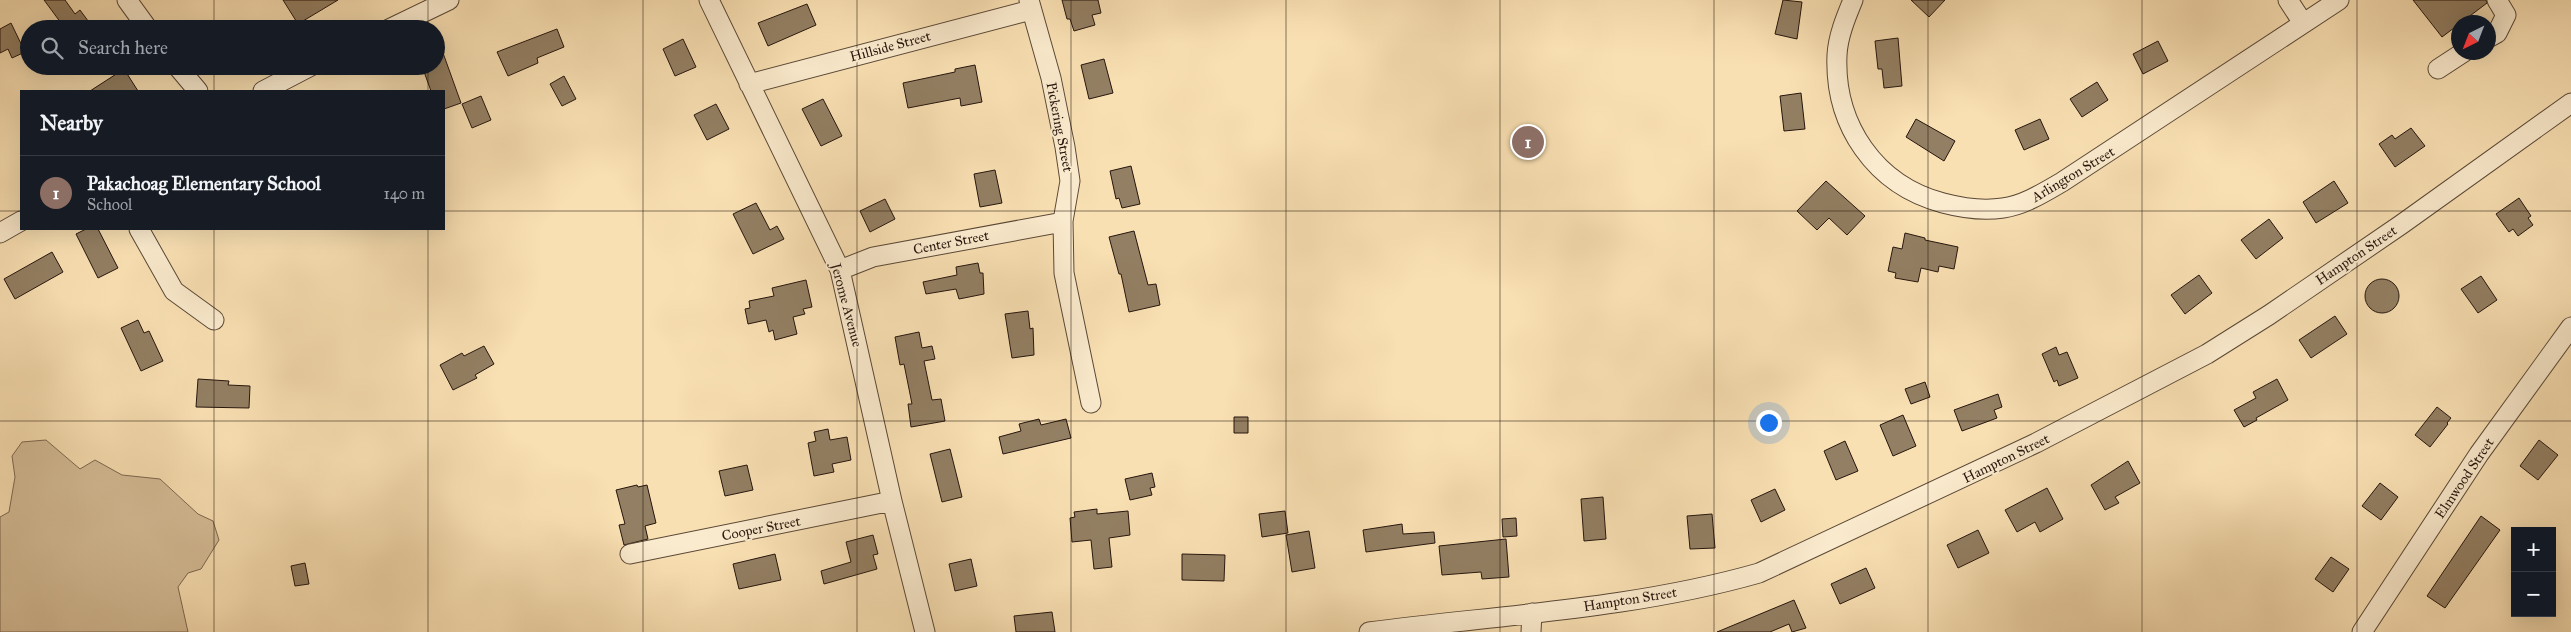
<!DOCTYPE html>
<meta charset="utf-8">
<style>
:root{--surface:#171b24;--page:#20242c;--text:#f1f3f6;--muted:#9ea1a6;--line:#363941;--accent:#c59692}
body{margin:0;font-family:"IM FELL Great Primer",serif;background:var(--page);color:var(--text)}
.controls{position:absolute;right:15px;bottom:15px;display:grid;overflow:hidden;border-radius:0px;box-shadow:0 5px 20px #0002}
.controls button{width:45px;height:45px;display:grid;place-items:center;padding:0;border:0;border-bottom:1px solid var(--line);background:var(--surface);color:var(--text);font:25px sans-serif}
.compass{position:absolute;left:2451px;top:15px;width:45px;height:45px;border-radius:50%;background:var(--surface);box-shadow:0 5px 20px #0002;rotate:222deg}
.you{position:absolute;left:1768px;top:422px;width:18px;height:18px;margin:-12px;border:4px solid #fff;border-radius:50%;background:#1a73e8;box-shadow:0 0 0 8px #1a73e833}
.badge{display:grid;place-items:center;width:32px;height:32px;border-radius:50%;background:var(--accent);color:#fff;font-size:16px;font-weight:700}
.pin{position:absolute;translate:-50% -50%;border:2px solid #fff;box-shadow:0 1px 5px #0006}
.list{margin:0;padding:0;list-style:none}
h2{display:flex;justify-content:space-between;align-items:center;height:65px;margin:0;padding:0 20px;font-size:21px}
h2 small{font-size:16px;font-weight:400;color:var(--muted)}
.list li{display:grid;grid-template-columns:32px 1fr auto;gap:15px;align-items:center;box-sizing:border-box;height:75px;padding:0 20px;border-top:1px solid var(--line)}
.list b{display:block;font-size:19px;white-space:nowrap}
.list p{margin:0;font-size:16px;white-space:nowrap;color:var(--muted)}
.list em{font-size:16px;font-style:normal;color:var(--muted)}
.icon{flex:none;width:28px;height:28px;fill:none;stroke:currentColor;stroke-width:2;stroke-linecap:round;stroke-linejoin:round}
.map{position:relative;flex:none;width:2571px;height:632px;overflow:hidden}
.search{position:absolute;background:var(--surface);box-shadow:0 5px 20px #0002;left:20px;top:20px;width:425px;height:55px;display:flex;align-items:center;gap:12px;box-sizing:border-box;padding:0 18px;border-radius:28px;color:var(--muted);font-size:19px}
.panel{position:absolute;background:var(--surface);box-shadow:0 5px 20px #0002;left:20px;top:90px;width:425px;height:140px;border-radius:0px}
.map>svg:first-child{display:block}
.green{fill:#d5bd97;stroke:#7d6952}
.building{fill:#937f63;stroke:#25150d}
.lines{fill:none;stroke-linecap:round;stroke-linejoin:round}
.minor-casing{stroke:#5a4836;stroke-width:21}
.minor{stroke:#fbebce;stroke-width:19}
.grid{fill:none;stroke:#25150d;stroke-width:1;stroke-opacity:0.55}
.labels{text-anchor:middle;stroke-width:4;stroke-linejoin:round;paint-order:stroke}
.street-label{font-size:14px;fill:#25150d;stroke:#fbebce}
</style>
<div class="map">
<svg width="2571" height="632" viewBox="0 0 2571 632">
<rect width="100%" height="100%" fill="#f9e0b3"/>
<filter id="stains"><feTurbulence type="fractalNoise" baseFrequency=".004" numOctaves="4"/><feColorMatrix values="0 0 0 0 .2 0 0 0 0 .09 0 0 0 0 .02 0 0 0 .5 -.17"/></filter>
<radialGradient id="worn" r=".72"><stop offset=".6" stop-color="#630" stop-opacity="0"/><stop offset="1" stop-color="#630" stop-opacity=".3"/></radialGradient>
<!-- green -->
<path class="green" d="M 46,440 L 80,469 L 95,460 L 122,475 L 160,479 L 198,514 L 213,521 L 219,540 L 201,569 L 188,573 L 178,587 L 188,632 L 0,632 L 0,517 L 9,512 L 15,477 L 12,456 L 22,442 Z"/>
<!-- building -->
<path class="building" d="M 44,0 L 65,0 L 75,14 L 80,10 L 94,29 L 54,29 L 61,23 Z
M 283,0 L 338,0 L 298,24 Z
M 1062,0 L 1098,0 L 1101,13 L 1092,15 L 1095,25 L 1074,31 L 1070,19 L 1067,19 Z
M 1783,0 L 1802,2 L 1797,39 L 1775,34 Z
M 1911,0 L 1945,0 L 1929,17 Z
M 2413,0 L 2486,0 L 2487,3 L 2442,37 Z
M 807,4 L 816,25 L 768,46 L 758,23 Z
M 11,23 L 25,52 L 12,58 L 8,49 L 0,53 L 0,29 Z
M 557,29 L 564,47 L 537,58 L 538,63 L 508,76 L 497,52 Z
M 1898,38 L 1902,86 L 1884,88 L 1882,69 L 1878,69 L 1875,41 Z
M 436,39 L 438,39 L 461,103 L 444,109 L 444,91 L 431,91 L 423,69 L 436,66 Z
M 683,39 L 696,67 L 675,76 L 663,49 Z
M 2158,41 L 2168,61 L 2143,74 L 2133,54 Z
M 1104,59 L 1113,93 L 1089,99 L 1081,65 Z
M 975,65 L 982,102 L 961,106 L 960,98 L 908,108 L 903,83 L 955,72 L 955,69 Z
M 124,69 L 138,91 L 90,91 Z
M 564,76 L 576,99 L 562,106 L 550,84 Z
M 2097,82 L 2108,100 L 2082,117 L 2070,99 Z
M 1801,93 L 1805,129 L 1784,131 L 1780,96 Z
M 481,96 L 491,120 L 472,128 L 462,104 Z
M 823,99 L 842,136 L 821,146 L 802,109 Z
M 716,104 L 729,129 L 707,140 L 694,115 Z
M 1916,119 L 1955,141 L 1944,161 L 1906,137 Z
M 2040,119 L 2049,139 L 2024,150 L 2015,130 Z
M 2411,128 L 2425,146 L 2395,167 L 2379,144 L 2392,135 L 2395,139 Z
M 1131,166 L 1140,204 L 1122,208 L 1119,198 L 1116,199 L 1110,171 Z
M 995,170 L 1002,203 L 980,207 L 974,174 Z
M 1826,181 L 1865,216 L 1847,235 L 1829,218 L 1817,230 L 1797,211 Z
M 2334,181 L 2348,203 L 2316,223 L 2303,202 Z
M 2519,198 L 2531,216 L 2528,218 L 2533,225 L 2518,236 L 2513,229 L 2509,232 L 2496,214 Z
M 885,199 L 895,219 L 870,232 L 860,211 Z
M 756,203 L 770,230 L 777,226 L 784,239 L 753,254 L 733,214 Z
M 2269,219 L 2283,238 L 2256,259 L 2241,240 Z
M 86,229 L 98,229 L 118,268 L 98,278 L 76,234 Z
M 1134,231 L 1148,285 L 1156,284 L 1160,305 L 1129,312 L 1121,274 L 1119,274 L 1109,237 Z
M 1905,233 L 1925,238 L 1925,240 L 1958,247 L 1954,269 L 1939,266 L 1938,272 L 1921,268 L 1918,282 L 1895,278 L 1896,273 L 1888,271 L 1893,247 L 1902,249 Z
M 52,252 L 63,272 L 15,299 L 4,279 Z
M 978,263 L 980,273 L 983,273 L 984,294 L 959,299 L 956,289 L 926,294 L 923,282 L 957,275 L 956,267 Z
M 2199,275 L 2212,293 L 2185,314 L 2171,295 Z
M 2481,276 L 2497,300 L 2478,313 L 2461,289 Z
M2365 296a17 17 0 1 1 34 0a17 17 0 1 1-34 0Z
M 806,280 L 812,307 L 803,309 L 805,314 L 793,317 L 797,334 L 775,340 L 773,330 L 769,332 L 766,320 L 748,324 L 745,309 L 750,308 L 749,301 L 774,296 L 772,288 Z
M 1028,311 L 1030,329 L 1033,328 L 1034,355 L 1012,358 L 1005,314 Z
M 2335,316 L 2347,334 L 2311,358 L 2299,340 Z
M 138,320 L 144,333 L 149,331 L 163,361 L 141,371 L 121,328 Z
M 919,332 L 922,348 L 932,346 L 935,359 L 924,361 L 932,400 L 941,399 L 945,421 L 911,427 L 908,404 L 912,404 L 904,364 L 900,365 L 895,337 Z
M 484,346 L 494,364 L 475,375 L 477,378 L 453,390 L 440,365 L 462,353 L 464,356 Z
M 2056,347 L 2059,355 L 2067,352 L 2078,378 L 2059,386 L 2057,380 L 2054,382 L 2042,354 Z
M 198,379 L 229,381 L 228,385 L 250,386 L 249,408 L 196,407 Z
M 2277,379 L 2288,400 L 2256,418 L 2257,420 L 2244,427 L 2234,410 L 2256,398 L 2253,392 Z
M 1925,382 L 1930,397 L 1911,404 L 1905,389 Z
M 1998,394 L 2002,407 L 1994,410 L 1997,418 L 1962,431 L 1954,410 Z
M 2437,407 L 2451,418 L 2447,423 L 2448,424 L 2430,447 L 2415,435 Z
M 1903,415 L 1916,446 L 1893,456 L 1880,425 Z
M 1234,417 L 1248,417 L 1248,433 L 1234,433 Z
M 1039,419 L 1041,425 L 1066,419 L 1071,438 L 1003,454 L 999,437 L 1021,431 L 1019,424 Z
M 828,429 L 830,440 L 847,437 L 851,460 L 832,464 L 834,472 L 814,476 L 808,443 L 816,441 L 814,432 Z
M 2539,440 L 2558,455 L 2538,480 L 2520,466 Z
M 1845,441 L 1858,471 L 1836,480 L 1824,451 Z
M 950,449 L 962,497 L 942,502 L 930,454 Z
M 2128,461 L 2140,483 L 2115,497 L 2119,503 L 2105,510 L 2091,485 Z
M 747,465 L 753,490 L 725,496 L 719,471 Z
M 1152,473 L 1155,487 L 1150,488 L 1152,495 L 1130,500 L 1125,479 Z
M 2380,483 L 2398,497 L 2381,520 L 2362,506 Z
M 637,485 L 638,487 L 647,485 L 656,523 L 645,526 L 648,539 L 624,545 L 619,525 L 625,524 L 616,490 Z
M 2047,488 L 2063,519 L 2040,532 L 2035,522 L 2017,532 L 2005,510 Z
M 1775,489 L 1785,510 L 1761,522 L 1751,500 Z
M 1603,497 L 1606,539 L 1584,541 L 1581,499 Z
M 1097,509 L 1097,514 L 1128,511 L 1130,535 L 1109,538 L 1112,567 L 1094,569 L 1091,540 L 1072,542 L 1070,518 L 1075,517 L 1074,512 Z
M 1285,511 L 1288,533 L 1262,537 L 1259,514 Z
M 1712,514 L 1715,548 L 1690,549 L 1687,516 Z
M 2481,516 L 2500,530 L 2445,608 L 2427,596 Z
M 1516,518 L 1517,536 L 1503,537 L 1502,519 Z
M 1402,524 L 1403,534 L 1434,532 L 1435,543 L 1366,552 L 1363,530 Z
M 1978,530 L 1989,553 L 1958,568 L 1947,545 Z
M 1309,531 L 1315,568 L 1292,572 L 1286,535 Z
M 873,535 L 878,554 L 873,555 L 877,569 L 824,584 L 821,571 L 851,562 L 846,542 Z
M 1506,539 L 1509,577 L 1482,579 L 1481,572 L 1442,575 L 1439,546 Z
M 775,554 L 781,580 L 739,589 L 733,564 Z
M 1182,554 L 1225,555 L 1224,581 L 1182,580 Z
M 2331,557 L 2349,569 L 2333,592 L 2315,579 Z
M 971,559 L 977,586 L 955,591 L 949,564 Z
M 305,563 L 309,584 L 295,586 L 291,566 Z
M 1866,568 L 1875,588 L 1840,604 L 1831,584 Z
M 1794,600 L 1806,628 L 1792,632 L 1789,624 L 1770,632 L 1717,632 Z
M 1052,612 L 1055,632 L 1016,632 L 1014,616 Z"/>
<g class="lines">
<defs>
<path id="minor" d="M 127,0 L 148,29
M 709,0 L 840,270 L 892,501 L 925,632
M 1029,0 L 1051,78 L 1065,147 L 1070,181 L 1063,221 L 1064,273 L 1091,403
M 1853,0 C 1846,17 1838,36 1837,55 C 1834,125 1875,185 1943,203 C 1962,208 1983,211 2003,208 C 2024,205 2043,193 2062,182 L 2339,0
M 2288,0 L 2303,23
M 389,29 L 449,0
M 2488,38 L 2497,33 L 2506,15 L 2497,0
M 177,66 L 198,91
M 2438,69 L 2464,52
M 749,84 L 1031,10
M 263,91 L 311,66
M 139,229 L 174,291 L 214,320
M 0,233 L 21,221
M 840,270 L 873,257 L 1063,222
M 630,554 L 892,501
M 1369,632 C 1499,615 1633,609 1759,573 L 2036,443 L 2207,354 L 2269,315 L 2402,224 L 2571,103
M 1531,632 L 1532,613
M 2362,632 L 2479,454 L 2571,327"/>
</defs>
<!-- minor casing -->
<use href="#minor" class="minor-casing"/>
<!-- minor -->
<use href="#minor" class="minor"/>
</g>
<!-- grid -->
<path class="grid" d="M 214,0 L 214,29M 428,0 L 428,29M 643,0 L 643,632M 857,0 L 857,632M 1071,0 L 1071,632M 1286,0 L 1286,632M 1500,0 L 1500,632M 1714,0 L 1714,632M 1928,0 L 1928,632M 2142,0 L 2142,632M 2357,0 L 2357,632M 214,66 L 214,91M 428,66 L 428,91M 0,211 L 21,211M 444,211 L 2571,211M 214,229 L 214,632M 428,229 L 428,632M 0,421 L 2571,421"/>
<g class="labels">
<!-- street labels -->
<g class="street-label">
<text transform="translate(890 46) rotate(-15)" y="5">Hillside Street</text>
<text transform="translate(1060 127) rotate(79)" y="5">Pickering Street</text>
<text transform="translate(2073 174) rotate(-31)" y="5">Arlington Street</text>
<text transform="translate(951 242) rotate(-11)" y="5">Center Street</text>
<text transform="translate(2356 255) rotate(-34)" y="5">Hampton Street</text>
<text transform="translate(847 305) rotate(75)" y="5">Jerome Avenue</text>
<text transform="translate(2006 458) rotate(-26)" y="5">Hampton Street</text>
<text transform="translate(2464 478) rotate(-56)" y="5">Elmwood Street</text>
<text transform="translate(761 528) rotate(-11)" y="5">Cooper Street</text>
<text transform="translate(1630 599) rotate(-9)" y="5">Hampton Street</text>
</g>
</g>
<rect width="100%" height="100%" filter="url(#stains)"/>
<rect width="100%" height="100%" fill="url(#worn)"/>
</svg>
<div class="controls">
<button>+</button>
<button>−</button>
</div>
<svg class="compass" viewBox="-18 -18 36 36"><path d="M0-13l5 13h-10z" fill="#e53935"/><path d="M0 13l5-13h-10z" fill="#9ea1a6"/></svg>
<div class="you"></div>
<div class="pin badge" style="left:1528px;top:142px;background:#8d6e63">1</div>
<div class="search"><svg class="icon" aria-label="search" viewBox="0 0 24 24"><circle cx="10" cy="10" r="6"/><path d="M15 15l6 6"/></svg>Search here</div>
<section class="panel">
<h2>Nearby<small></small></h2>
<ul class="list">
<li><span class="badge" style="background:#8d6e63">1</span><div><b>Pakachoag Elementary School</b><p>School</p></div><em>140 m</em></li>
</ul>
</section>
</div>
